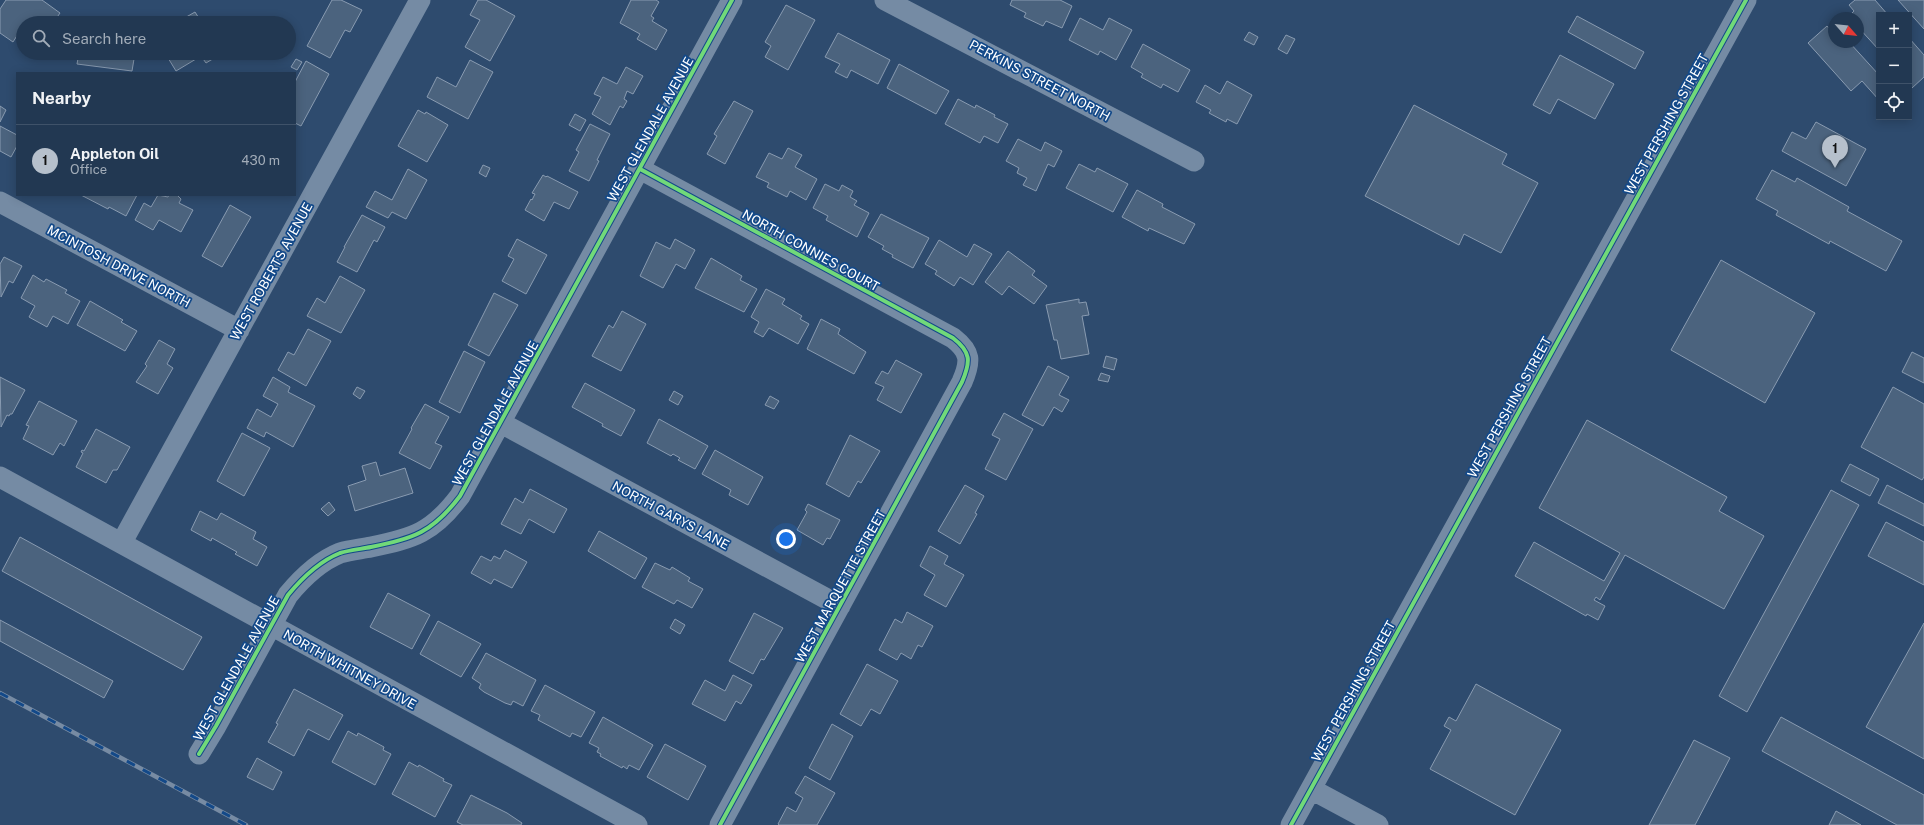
<!DOCTYPE html>
<meta charset="utf-8">
<style>
:root{--surface:#223852;--page:#2a3f59;--text:#f1f3f6;--muted:#a2acb8;--line:#3f5269;--accent:#b6c0cc}
body{margin:0;font-family:"Public Sans",sans-serif;background:var(--page);color:var(--text)}
.controls{position:absolute;right:12px;top:12px;display:grid;overflow:hidden;border-radius:0px;box-shadow:0 2px 10px #0003}
.controls button{width:36px;height:36px;display:grid;place-items:center;padding:0;border:0;border-bottom:1px solid var(--line);background:var(--surface);color:var(--text);font:20px sans-serif}
.compass{position:absolute;left:1828px;top:12px;width:36px;height:36px;border-radius:50%;background:var(--surface);box-shadow:0 2px 10px #0003;rotate:118deg}
.you{position:absolute;left:786px;top:539px;width:14px;height:14px;margin:-10px;border:3px solid #fff;border-radius:50%;background:#1a73e8;box-shadow:0 0 0 6px #1a73e833}
.badge{display:grid;place-items:center;width:26px;height:26px;border-radius:50%;background:var(--accent);color:#111;font-size:13px;font-weight:700}
.pin{position:absolute;translate:-50% -33px;filter:drop-shadow(0 1px 2px #0008)}
.pin::after{content:'';position:absolute;top:21px;width:14px;height:12px;background:inherit;clip-path:polygon(0 0,100% 0,50% 100%)}
.list{margin:0;padding:0;list-style:none}
h2{display:flex;justify-content:space-between;align-items:center;height:52px;margin:0;padding:0 16px;font-size:17px}
h2 small{font-size:13px;font-weight:400;color:var(--muted)}
.list li{display:grid;grid-template-columns:26px 1fr auto;gap:12px;align-items:center;box-sizing:border-box;height:72px;padding:0 16px;border-top:1px solid var(--line)}
.list b{display:block;font-size:15px;white-space:nowrap}
.list p{margin:0;font-size:13px;white-space:nowrap;color:var(--muted)}
.list em{font-size:13px;font-style:normal;color:var(--muted)}
.icon{flex:none;width:22px;height:22px;fill:none;stroke:currentColor;stroke-width:2;stroke-linecap:round;stroke-linejoin:round}
.map{position:relative;flex:none;width:1924px;height:825px;overflow:hidden}
.search{position:absolute;background:var(--surface);box-shadow:0 2px 10px #0003;left:16px;top:16px;width:280px;height:44px;display:flex;align-items:center;gap:10px;box-sizing:border-box;padding:0 14px;border-radius:22px;color:var(--muted);font-size:15px}
.panel{position:absolute;background:var(--surface);box-shadow:0 2px 10px #0003;left:16px;top:72px;width:280px;height:124px;border-radius:0px}
.map>svg:first-child{display:block}
.building{fill:#4b637e;stroke:#899bb1}
.lines{fill:none;stroke-linecap:round;stroke-linejoin:round}
.minor{stroke:#758ba4;stroke-width:21}
.rail-casing{stroke:#778ba3;stroke-width:4.5}
.rail{stroke:#134989;stroke-width:3;stroke-dasharray:9;stroke-linecap:butt}
.cycleway-casing{stroke:#134989;stroke-width:6}
.cycleway{stroke:#71d979;stroke-width:4}
.labels{text-anchor:middle;stroke-width:3.5;stroke-linejoin:round;paint-order:stroke}
.street-label{font-size:13px;fill:#fff;stroke:#134989}
</style>
<div class="map">
<svg width="1924" height="825" viewBox="0 0 1924 825">
<rect width="100%" height="100%" fill="#2e4b6e"/>
<!-- building -->
<path class="building" d="M 6,0 L 42,0 L 60,13 L 53,23 L 23,23 L 23,26 L 13,42 L 0,33 L 0,9 Z
M 332,0 L 341,0 L 362,10 L 350,32 L 345,30 L 330,58 L 307,46 Z
M 478,0 L 486,0 L 515,16 L 490,61 L 465,47 L 480,20 L 470,15 Z
M 631,0 L 656,0 L 659,2 L 651,16 L 654,18 L 652,21 L 667,30 L 656,50 L 637,39 L 640,34 L 620,23 Z
M 1012,0 L 1060,0 L 1072,6 L 1062,28 L 1046,21 L 1043,26 L 1024,17 L 1026,13 L 1010,5 Z
M 1855,0 L 1875,0 L 1888,15 L 1879,15 L 1879,50 L 1858,27 L 1858,18 L 1850,18 L 1849,16 L 1854,11 L 1849,5 Z
M 1898,0 L 1924,0 L 1924,29 Z
M 786,5 L 815,20 L 788,70 L 765,57 L 771,46 L 765,42 Z
M 195,12 L 202,23 L 183,23 L 181,20 Z
M 1577,16 L 1644,52 L 1635,69 L 1568,32 Z
M 1080,18 L 1103,30 L 1109,18 L 1132,30 L 1116,60 L 1100,51 L 1098,55 L 1069,40 Z
M 1827,26 L 1832,32 L 1834,30 L 1834,42 L 1849,42 L 1879,75 L 1879,100 L 1862,81 L 1851,91 L 1808,43 Z
M 1249,32 L 1258,37 L 1254,45 L 1244,40 Z
M 838,33 L 890,60 L 878,84 L 851,70 L 847,78 L 835,72 L 840,64 L 825,57 Z
M 1286,35 L 1295,39 L 1287,54 L 1278,49 Z
M 1909,38 L 1924,55 L 1924,77 L 1912,88 L 1909,84 Z
M 1143,44 L 1190,70 L 1178,92 L 1163,84 L 1161,88 L 1141,77 L 1143,74 L 1131,67 Z
M 79,53 L 135,53 L 132,71 L 77,64 Z
M 165,53 L 221,53 L 221,54 L 206,63 L 201,56 L 176,71 Z
M 1560,55 L 1614,84 L 1595,119 L 1558,99 L 1550,114 L 1533,105 Z
M 296,59 L 302,62 L 297,70 L 291,67 Z
M 470,60 L 493,72 L 468,119 L 427,97 L 437,77 L 456,87 Z
M 306,61 L 329,74 L 301,126 L 295,123 L 295,82 Z
M 899,64 L 949,91 L 936,114 L 887,88 Z
M 626,67 L 643,76 L 633,94 L 627,91 L 624,99 L 627,101 L 623,108 L 620,106 L 610,125 L 592,114 L 601,97 L 594,94 L 603,77 L 617,84 Z
M 1227,81 L 1252,95 L 1237,124 L 1227,119 L 1226,122 L 1209,113 L 1211,110 L 1196,102 L 1205,85 L 1220,94 Z
M 958,99 L 975,108 L 976,105 L 995,115 L 994,117 L 1008,124 L 998,143 L 984,136 L 980,143 L 945,124 Z
M 734,101 L 753,111 L 725,164 L 707,154 L 717,136 L 714,134 Z
M 1414,105 L 1507,154 L 1502,164 L 1538,183 L 1501,253 L 1464,234 L 1459,245 L 1365,196 Z
M 0,106 L 6,110 L 0,122 Z
M 418,110 L 425,114 L 426,112 L 448,125 L 427,162 L 398,146 Z
M 575,114 L 586,120 L 580,131 L 569,125 Z
M 1816,122 L 1866,149 L 1846,186 L 1782,151 L 1792,132 L 1806,139 Z
M 590,124 L 610,134 L 597,160 L 599,161 L 589,181 L 569,171 L 579,152 L 576,150 Z
M 0,126 L 17,135 L 17,146 L 11,157 L 0,151 Z
M 1018,139 L 1041,151 L 1045,142 L 1062,151 L 1054,167 L 1048,164 L 1036,191 L 1023,185 L 1027,178 L 1017,173 L 1019,168 L 1006,161 Z
M 788,148 L 802,155 L 795,167 L 817,179 L 806,200 L 790,191 L 787,197 L 767,187 L 769,183 L 756,177 L 769,153 L 782,159 Z
M 1079,164 L 1095,172 L 1097,168 L 1128,184 L 1113,212 L 1066,188 Z
M 483,165 L 490,168 L 486,177 L 479,173 Z
M 408,169 L 427,180 L 406,219 L 392,212 L 388,218 L 366,207 L 375,191 L 392,200 Z
M 1772,170 L 1795,182 L 1797,178 L 1849,207 L 1847,211 L 1902,241 L 1886,271 L 1830,241 L 1829,244 L 1776,215 L 1778,211 L 1756,199 Z
M 543,175 L 546,177 L 547,176 L 578,192 L 569,209 L 554,202 L 544,221 L 525,210 L 531,199 L 532,200 L 535,194 L 532,193 Z
M 825,184 L 839,191 L 842,185 L 853,191 L 850,197 L 857,201 L 854,205 L 869,213 L 857,237 L 826,220 L 828,216 L 813,208 Z
M 1137,190 L 1163,204 L 1162,207 L 1195,224 L 1184,244 L 1149,228 L 1148,231 L 1122,217 Z
M 81,195 L 137,195 L 126,216 L 109,207 L 108,209 Z
M 158,195 L 168,197 L 169,195 L 177,195 L 181,199 L 179,203 L 193,210 L 181,232 L 159,220 L 153,230 L 135,220 L 144,203 L 151,207 Z
M 230,205 L 251,217 L 222,267 L 202,256 Z
M 881,214 L 929,238 L 913,268 L 892,257 L 893,255 L 882,249 L 884,246 L 868,237 Z
M 362,215 L 385,227 L 377,242 L 374,240 L 357,272 L 337,262 L 345,247 L 344,247 Z
M 517,239 L 547,255 L 526,294 L 502,281 L 514,259 L 508,256 Z
M 675,239 L 695,250 L 685,269 L 676,264 L 663,288 L 640,276 L 656,242 L 670,249 Z
M 939,240 L 967,257 L 974,244 L 992,254 L 973,285 L 960,277 L 954,286 L 935,274 L 937,271 L 925,264 Z
M 1008,251 L 1035,271 L 1032,275 L 1047,286 L 1034,304 L 1009,286 L 1002,295 L 985,282 Z
M 4,257 L 22,266 L 13,283 L 9,281 L 1,297 L 0,264 Z
M 711,258 L 742,276 L 740,280 L 757,289 L 744,312 L 695,288 Z
M 1721,260 L 1815,313 L 1765,403 L 1671,350 Z
M 33,275 L 44,282 L 46,279 L 67,290 L 65,293 L 80,301 L 68,324 L 53,316 L 47,327 L 29,317 L 35,306 L 21,298 Z
M 340,276 L 365,290 L 341,333 L 307,316 L 317,298 L 325,303 Z
M 766,289 L 785,299 L 782,304 L 802,316 L 800,319 L 809,324 L 798,344 L 769,328 L 763,337 L 754,332 L 759,322 L 751,317 Z
M 494,293 L 518,305 L 489,356 L 468,345 Z
M 1079,299 L 1079,303 L 1086,302 L 1089,315 L 1082,316 L 1089,354 L 1061,359 L 1057,340 L 1054,340 L 1046,305 Z
M 90,301 L 123,320 L 121,322 L 137,331 L 125,351 L 77,325 Z
M 622,311 L 646,324 L 621,371 L 592,356 L 609,325 L 613,328 Z
M 821,319 L 840,329 L 838,334 L 866,352 L 854,374 L 807,349 Z
M 308,329 L 331,341 L 306,386 L 278,370 L 288,352 L 294,355 Z
M 159,340 L 175,349 L 167,364 L 173,368 L 158,394 L 136,382 L 147,366 L 145,364 Z
M 464,351 L 485,362 L 460,413 L 439,402 Z
M 1912,352 L 1924,358 L 1924,383 L 1902,372 Z
M 1106,356 L 1117,359 L 1114,370 L 1103,367 Z
M 896,360 L 922,374 L 901,413 L 877,400 L 884,387 L 875,383 L 882,371 L 888,374 Z
M 1048,366 L 1069,377 L 1059,395 L 1069,400 L 1062,412 L 1054,407 L 1043,426 L 1022,415 Z
M 1101,373 L 1110,376 L 1108,382 L 1098,380 Z
M 0,377 L 25,390 L 12,414 L 10,414 L 9,416 L 7,415 L 1,427 Z
M 273,377 L 290,387 L 288,392 L 315,406 L 293,447 L 266,432 L 264,437 L 247,428 L 257,409 L 271,417 L 278,404 L 263,396 Z
M 585,383 L 635,410 L 621,436 L 602,426 L 603,424 L 572,407 Z
M 357,387 L 365,391 L 360,399 L 353,394 Z
M 1893,387 L 1924,404 L 1924,477 L 1922,480 L 1861,447 Z
M 674,391 L 683,396 L 678,405 L 669,400 Z
M 770,396 L 779,401 L 774,409 L 765,405 Z
M 39,401 L 77,421 L 64,446 L 60,443 L 53,455 L 23,439 L 29,426 L 26,425 Z
M 425,404 L 449,417 L 435,443 L 442,446 L 430,469 L 399,453 L 412,429 L 411,428 Z
M 1004,413 L 1033,429 L 1006,480 L 985,469 L 1000,439 L 992,435 Z
M 659,419 L 708,446 L 695,469 L 678,460 L 680,458 L 673,454 L 671,456 L 647,443 Z
M 1587,420 L 1727,497 L 1719,511 L 1764,536 L 1724,609 L 1625,555 L 1600,600 L 1596,597 L 1594,600 L 1605,606 L 1598,620 L 1587,614 L 1586,616 L 1515,576 L 1534,542 L 1604,581 L 1620,553 L 1539,508 Z
M 96,429 L 130,447 L 117,470 L 113,470 L 106,483 L 76,467 L 83,453 L 81,452 L 82,450 L 84,451 Z
M 242,433 L 270,448 L 244,496 L 217,481 Z
M 850,435 L 880,451 L 861,483 L 858,481 L 849,497 L 826,484 Z
M 715,450 L 763,477 L 748,505 L 729,495 L 731,490 L 702,474 Z
M 376,462 L 380,476 L 405,468 L 413,493 L 355,511 L 348,486 L 366,480 L 362,466 Z
M 1850,464 L 1879,479 L 1870,496 L 1841,481 Z
M 965,485 L 984,496 L 975,513 L 977,514 L 960,544 L 938,531 Z
M 1887,485 L 1924,504 L 1924,526 L 1878,503 Z
M 530,489 L 567,509 L 554,533 L 529,519 L 521,534 L 501,524 L 515,498 L 523,503 Z
M 1831,490 L 1859,505 L 1747,712 L 1719,696 Z
M 329,502 L 335,510 L 328,516 L 321,509 Z
M 808,504 L 840,520 L 830,539 L 827,538 L 823,545 L 797,530 L 807,512 L 805,510 Z
M 200,511 L 217,520 L 221,513 L 256,532 L 253,539 L 267,547 L 257,566 L 235,554 L 237,552 L 212,538 L 211,541 L 191,530 Z
M 1886,522 L 1924,542 L 1924,585 L 1868,556 Z
M 599,531 L 647,558 L 635,579 L 588,551 Z
M 20,537 L 202,637 L 183,670 L 2,571 Z
M 930,546 L 948,556 L 944,564 L 964,575 L 946,607 L 924,595 L 935,575 L 920,566 Z
M 505,550 L 527,562 L 512,588 L 494,579 L 491,584 L 471,573 L 481,556 L 491,561 L 494,556 L 500,559 Z
M 655,563 L 670,570 L 672,567 L 690,578 L 688,581 L 703,589 L 692,608 L 677,600 L 674,604 L 642,587 Z
M 388,593 L 430,615 L 412,649 L 370,627 Z
M 907,612 L 933,626 L 922,647 L 918,645 L 911,659 L 901,653 L 897,660 L 879,650 L 895,619 L 902,623 Z
M 754,613 L 783,628 L 764,660 L 761,659 L 753,674 L 729,661 Z
M 675,619 L 685,625 L 680,634 L 670,628 Z
M 0,620 L 113,681 L 104,698 L 0,641 Z
M 438,621 L 481,644 L 461,677 L 420,654 Z
M 1924,623 L 1924,759 L 1866,727 Z
M 486,653 L 536,680 L 523,706 L 513,701 L 511,705 L 505,703 L 484,692 L 479,688 L 481,684 L 472,678 Z
M 867,664 L 898,681 L 880,714 L 871,709 L 861,726 L 840,714 Z
M 733,675 L 752,685 L 741,704 L 736,701 L 725,721 L 692,704 L 705,680 L 725,691 Z
M 1476,684 L 1561,730 L 1515,815 L 1430,769 L 1451,730 L 1444,726 L 1449,717 L 1456,721 Z
M 545,685 L 595,712 L 581,737 L 572,733 L 570,737 L 538,720 L 540,715 L 531,711 Z
M 294,689 L 343,715 L 329,740 L 308,729 L 294,756 L 268,742 L 278,724 L 276,723 Z
M 603,717 L 653,745 L 639,770 L 629,765 L 627,769 L 623,766 L 622,768 L 600,756 L 601,754 L 597,752 L 599,748 L 589,743 Z
M 1781,717 L 1924,795 L 1924,825 L 1897,825 L 1762,751 Z
M 832,724 L 853,736 L 830,780 L 809,768 Z
M 348,731 L 357,736 L 358,733 L 384,747 L 383,750 L 391,754 L 375,785 L 332,762 Z
M 1694,740 L 1730,758 L 1695,825 L 1649,825 Z
M 665,744 L 706,766 L 688,800 L 647,777 Z
M 257,758 L 282,772 L 273,790 L 247,777 Z
M 409,762 L 418,767 L 419,765 L 444,779 L 443,781 L 452,785 L 435,817 L 392,794 Z
M 805,776 L 835,793 L 817,825 L 779,825 L 778,824 L 787,807 L 796,812 L 803,798 L 795,793 Z
M 471,795 L 507,813 L 522,823 L 521,825 L 463,825 L 457,822 Z
M 1836,811 L 1861,825 L 1829,825 Z"/>
<g class="lines">
<!-- minor -->
<path class="minor" d="M 885,0 L 1194,161
M 640,169 L 953,338 C 971,352 971,361 962,382 L 720,825
M 0,202 L 239,330
M 501,423 L 840,606
M 0,477 L 637,825
M 122,542 L 420,0
M 199,754 L 216,726 L 288,595 C 302,578 320,561 340,553 C 350,550 361,549 371,547 C 414,538 432,533 460,496 L 732,0
M 1311,789 L 1378,825
M 1291,825 L 1746,0"/>
<defs>
<path id="rail" d="M 0,693 L 246,825"/>
</defs>
<!-- rail casing -->
<use href="#rail" class="rail-casing"/>
<!-- rail -->
<use href="#rail" class="rail"/>
<defs>
<path id="cycleway" d="M 640,169 L 953,338 C 971,352 971,361 962,382 L 720,825
M 199,754 L 216,726 L 288,595 C 302,578 320,561 340,553 C 350,550 361,549 371,547 C 414,538 432,533 460,496 L 732,0
M 1291,825 L 1746,0"/>
</defs>
<!-- cycleway casing -->
<use href="#cycleway" class="cycleway-casing"/>
<!-- cycleway -->
<use href="#cycleway" class="cycleway"/>
</g>
<g class="labels">
<!-- street labels -->
<g class="street-label">
<text transform="translate(1040 80) rotate(28)" y="5">PERKINS STREET NORTH</text>
<text transform="translate(1666 124) rotate(-61)" y="5">WEST PERSHING STREET</text>
<text transform="translate(650 129) rotate(-61)" y="5">WEST GLENDALE AVENUE</text>
<text transform="translate(811 250) rotate(29)" y="5">NORTH CONNIES COURT</text>
<text transform="translate(119 266) rotate(28)" y="5">MCINTOSH DRIVE NORTH</text>
<text transform="translate(271 271) rotate(-61)" y="5">WEST ROBERTS AVENUE</text>
<text transform="translate(1509 407) rotate(-61)" y="5">WEST PERSHING STREET</text>
<text transform="translate(495 413) rotate(-61)" y="5">WEST GLENDALE AVENUE</text>
<text transform="translate(671 515) rotate(28)" y="5">NORTH GARYS LANE</text>
<text transform="translate(840 586) rotate(-61)" y="5">WEST MARQUETTE STREET</text>
<text transform="translate(236 668) rotate(-61)" y="5">WEST GLENDALE AVENUE</text>
<text transform="translate(350 669) rotate(29)" y="5">NORTH WHITNEY DRIVE</text>
<text transform="translate(1353 691) rotate(-61)" y="5">WEST PERSHING STREET</text>
</g>
</g>
</svg>
<div class="controls">
<button>+</button>
<button>−</button>
<button><svg class="icon" aria-label="locate" viewBox="0 0 24 24"><circle cx="12" cy="12" r="6"/><path d="M12 2v4M12 18v4M2 12h4M18 12h4"/></svg></button>
</div>
<svg class="compass" viewBox="-18 -18 36 36"><path d="M0-13l5 13h-10z" fill="#e53935"/><path d="M0 13l5-13h-10z" fill="#a2acb8"/></svg>
<div class="you"></div>
<div class="pin badge" style="left:1835px;top:168px">1</div>
<div class="search"><svg class="icon" aria-label="search" viewBox="0 0 24 24"><circle cx="10" cy="10" r="6"/><path d="M15 15l6 6"/></svg>Search here</div>
<section class="panel">
<h2>Nearby<small></small></h2>
<ul class="list">
<li><span class="badge">1</span><div><b>Appleton Oil</b><p>Office</p></div><em>430 m</em></li>
</ul>
</section>
</div>
